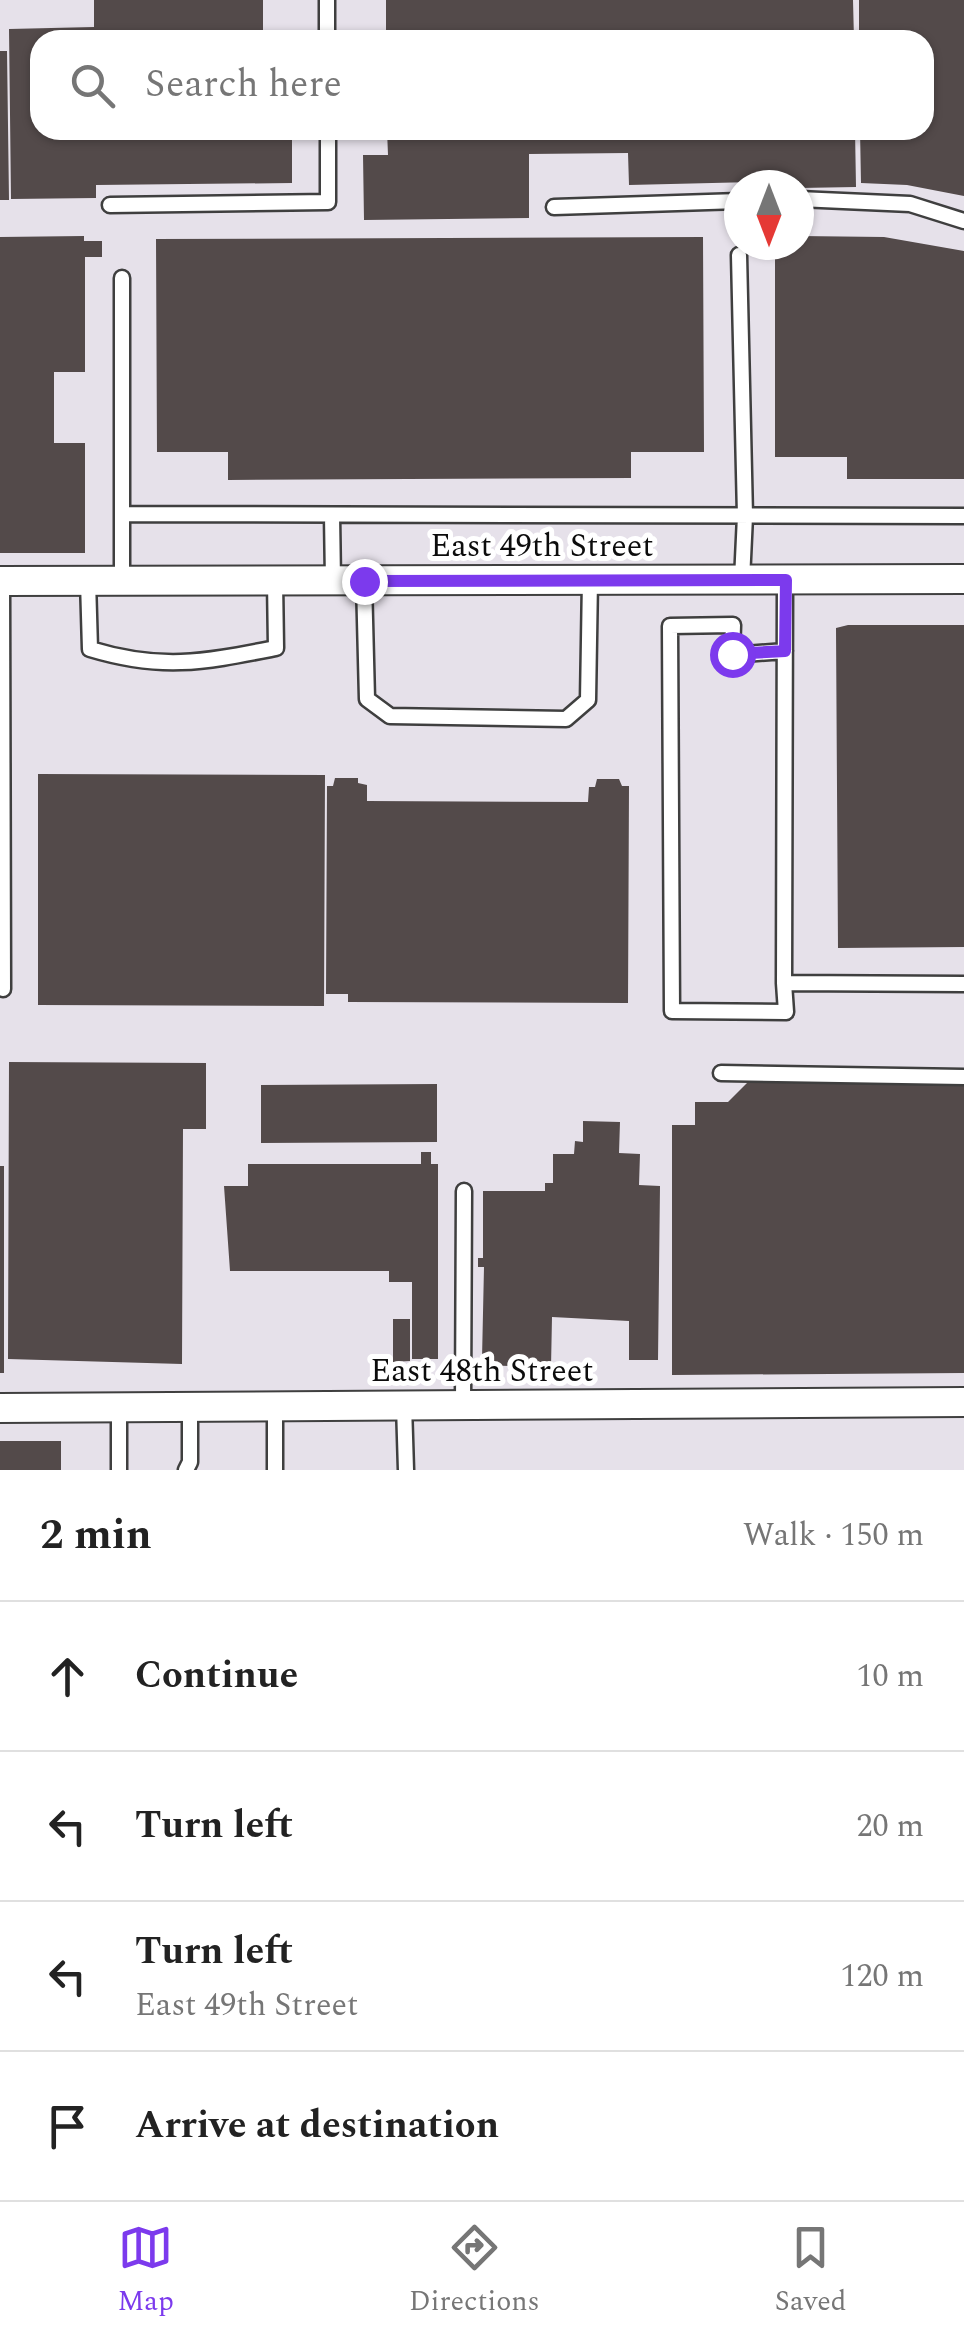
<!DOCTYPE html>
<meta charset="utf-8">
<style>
:root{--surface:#fff;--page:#f2f2f2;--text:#222;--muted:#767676;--line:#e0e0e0;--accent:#7c3aed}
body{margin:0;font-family:Spectral,serif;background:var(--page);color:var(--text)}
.compass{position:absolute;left:724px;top:170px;width:90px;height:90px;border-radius:50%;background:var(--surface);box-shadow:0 2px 8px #0004;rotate:180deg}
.stop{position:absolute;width:30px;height:30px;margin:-22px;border:8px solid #7c3aed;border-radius:50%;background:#fff}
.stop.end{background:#7c3aed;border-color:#fff;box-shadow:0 2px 10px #0008}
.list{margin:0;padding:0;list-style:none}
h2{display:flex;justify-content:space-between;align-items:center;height:130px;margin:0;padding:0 40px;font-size:42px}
h2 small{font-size:32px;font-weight:400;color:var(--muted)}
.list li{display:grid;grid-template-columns:65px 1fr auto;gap:30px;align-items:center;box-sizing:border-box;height:150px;padding:0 40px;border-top:2px solid var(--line)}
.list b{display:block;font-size:38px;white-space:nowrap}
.list p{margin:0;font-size:32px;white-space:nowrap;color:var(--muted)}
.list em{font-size:32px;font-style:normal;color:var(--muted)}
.icon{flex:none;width:55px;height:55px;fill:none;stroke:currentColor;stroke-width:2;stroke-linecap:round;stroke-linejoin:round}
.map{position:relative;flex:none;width:964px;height:1470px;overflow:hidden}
.search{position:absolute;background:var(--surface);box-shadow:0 2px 8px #0004;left:30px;right:30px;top:30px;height:110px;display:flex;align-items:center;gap:25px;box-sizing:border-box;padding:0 35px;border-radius:30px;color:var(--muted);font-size:38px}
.sheet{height:730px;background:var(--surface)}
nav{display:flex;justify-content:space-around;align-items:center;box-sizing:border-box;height:140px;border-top:2px solid var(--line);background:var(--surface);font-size:28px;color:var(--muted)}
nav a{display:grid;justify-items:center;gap:5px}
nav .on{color:var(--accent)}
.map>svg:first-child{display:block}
.industrial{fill:#e6e1ea;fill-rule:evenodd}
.building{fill:#534a4a}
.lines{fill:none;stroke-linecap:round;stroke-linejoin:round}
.lane-casing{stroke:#3f3f3f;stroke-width:19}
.street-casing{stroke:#3f3f3f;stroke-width:32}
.lane{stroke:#fff;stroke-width:14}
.street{stroke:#fff;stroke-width:28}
.route{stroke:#7c3aed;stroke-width:12}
.labels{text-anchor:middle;stroke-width:10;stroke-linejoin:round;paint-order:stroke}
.street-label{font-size:32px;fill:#0c0c0c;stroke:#fff}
</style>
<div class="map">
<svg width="964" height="1470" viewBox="0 0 964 1470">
<rect width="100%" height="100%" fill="#fdf5ed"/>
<!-- industrial -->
<path class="industrial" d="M 0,0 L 964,0 L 964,1470 L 0,1470 ZM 40,40 L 924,40 L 924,130 L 40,130 ZM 739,185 L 799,185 L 799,245 L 739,245 Z"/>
<!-- building -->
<path class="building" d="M 94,0 L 263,0 L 263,40 L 40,40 L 40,130 L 292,130 L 292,183 L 96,185 L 96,198 L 11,199 L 9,29 L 94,27 Z
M 386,0 L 853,0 L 854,40 L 386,40 Z
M 859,0 L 964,0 L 964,196 L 907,185 L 861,183 L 860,130 L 924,130 L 924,40 L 859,40 Z
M 0,51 L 7,51 L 9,200 L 0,200 Z
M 387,130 L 855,130 L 856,187 L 799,188 L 799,181 L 629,185 L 628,153 L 529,154 L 529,218 L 364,220 L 363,155 L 388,155 Z
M 84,236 L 84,241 L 102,241 L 102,257 L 85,257 L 85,372 L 54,372 L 54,443 L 85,443 L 85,553 L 0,553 L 0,237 Z
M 799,236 L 884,237 L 964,251 L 964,479 L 847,479 L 847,457 L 775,457 L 775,245 L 799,245 Z
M 703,237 L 704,452 L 631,452 L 631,478 L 228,480 L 228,452 L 157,452 L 156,239 Z
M 848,625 L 964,625 L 964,947 L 838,948 L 836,628 Z
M 38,774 L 325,775 L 324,1006 L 38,1005 Z
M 335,778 L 358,778 L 358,783 L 367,785 L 367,801 L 588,802 L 589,787 L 595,787 L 597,779 L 619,779 L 622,786 L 629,786 L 628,1003 L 348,1002 L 348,994 L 326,994 L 327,786 L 333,786 Z
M 9,1062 L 206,1063 L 206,1129 L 183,1129 L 182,1364 L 8,1359 Z
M 750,1080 L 938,1080 L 964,1085 L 964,1373 L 672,1375 L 672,1125 L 695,1125 L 695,1102 L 728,1102 Z
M 437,1084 L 437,1142 L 261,1143 L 261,1085 Z
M 583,1121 L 620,1122 L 619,1153 L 640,1154 L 639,1185 L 660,1186 L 658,1360 L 629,1360 L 629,1321 L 552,1317 L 551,1367 L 477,1365 L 477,1359 L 482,1359 L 484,1267 L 478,1267 L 478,1258 L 483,1258 L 483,1191 L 545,1191 L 545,1183 L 553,1183 L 553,1154 L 574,1154 L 575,1141 L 583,1142 Z
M 421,1152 L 431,1152 L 431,1164 L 438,1164 L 438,1359 L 412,1359 L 412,1282 L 389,1282 L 389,1271 L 230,1271 L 224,1186 L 248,1186 L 248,1164 L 421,1164 Z
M 0,1166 L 4,1166 L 4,1373 L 0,1373 Z
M 393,1319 L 410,1319 L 410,1361 L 393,1362 Z
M 0,1441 L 61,1441 L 61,1470 L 0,1470 Z"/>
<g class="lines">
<defs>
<path id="lane" d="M 327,0 L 327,40
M 799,199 L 910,204 L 964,221
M 110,205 L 328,202 L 328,130
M 554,207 L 739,201
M 739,255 L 745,516 L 742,580
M 122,278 L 122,514 L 964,516
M 122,514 L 122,581
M 332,515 L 333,581
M 785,580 L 784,983 L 964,984
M 2,581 L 3,989
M 88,581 L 90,649 C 163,671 204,662 276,648 L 275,581
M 364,581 L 367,699 L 390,716 L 566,719 L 588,700 L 590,580
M 784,983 L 786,1012 L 672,1011 L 670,626 L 733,625 L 732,655 L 785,651
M 721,1073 L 964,1077
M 404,1405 L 406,1470
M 463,1405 L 464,1191
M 275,1406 L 275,1470
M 119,1407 L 119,1470
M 186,1470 L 190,1462 L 190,1407"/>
<path id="street" d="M 0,581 L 964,579
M 0,1408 L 964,1402"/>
</defs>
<!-- lane casing -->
<use href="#lane" class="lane-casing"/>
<!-- street casing -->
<use href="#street" class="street-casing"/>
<!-- lane -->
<use href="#lane" class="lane"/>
<!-- street -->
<use href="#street" class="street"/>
</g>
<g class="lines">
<!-- route -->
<path class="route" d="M 364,581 L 786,580 L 785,651 L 732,654"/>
</g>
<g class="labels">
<!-- street labels -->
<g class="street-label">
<text x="542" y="556">East 49th Street</text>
<text x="482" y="1381">East 48th Street</text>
</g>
</g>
</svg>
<svg class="compass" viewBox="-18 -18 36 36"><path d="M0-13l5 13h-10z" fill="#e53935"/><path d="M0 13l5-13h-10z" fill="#767676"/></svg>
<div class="stop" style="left:732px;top:654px"></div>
<div class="stop end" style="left:364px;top:581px"></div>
<div class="search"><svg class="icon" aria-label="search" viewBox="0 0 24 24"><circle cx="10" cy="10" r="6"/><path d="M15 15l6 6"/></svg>Search here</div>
</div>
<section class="sheet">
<h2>2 min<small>Walk · 150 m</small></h2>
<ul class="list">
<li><svg class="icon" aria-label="ahead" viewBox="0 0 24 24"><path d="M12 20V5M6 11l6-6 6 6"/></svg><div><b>Continue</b></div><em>10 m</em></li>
<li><svg class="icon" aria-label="left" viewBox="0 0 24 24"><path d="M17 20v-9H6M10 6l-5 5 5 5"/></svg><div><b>Turn left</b></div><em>20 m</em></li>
<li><svg class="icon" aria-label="left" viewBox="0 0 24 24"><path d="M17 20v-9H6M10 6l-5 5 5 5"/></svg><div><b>Turn left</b><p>East 49th Street</p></div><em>120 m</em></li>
<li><svg class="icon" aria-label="arrive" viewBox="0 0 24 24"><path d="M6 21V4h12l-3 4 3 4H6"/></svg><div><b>Arrive at destination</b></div></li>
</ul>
</section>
<nav>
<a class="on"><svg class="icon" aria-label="map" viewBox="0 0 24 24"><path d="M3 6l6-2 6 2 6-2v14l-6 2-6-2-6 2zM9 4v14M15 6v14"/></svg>Map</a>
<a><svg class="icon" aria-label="directions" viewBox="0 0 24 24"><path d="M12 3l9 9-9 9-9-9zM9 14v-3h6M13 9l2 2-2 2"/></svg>Directions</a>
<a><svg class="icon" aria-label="saved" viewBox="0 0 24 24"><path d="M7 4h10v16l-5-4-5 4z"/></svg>Saved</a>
</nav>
